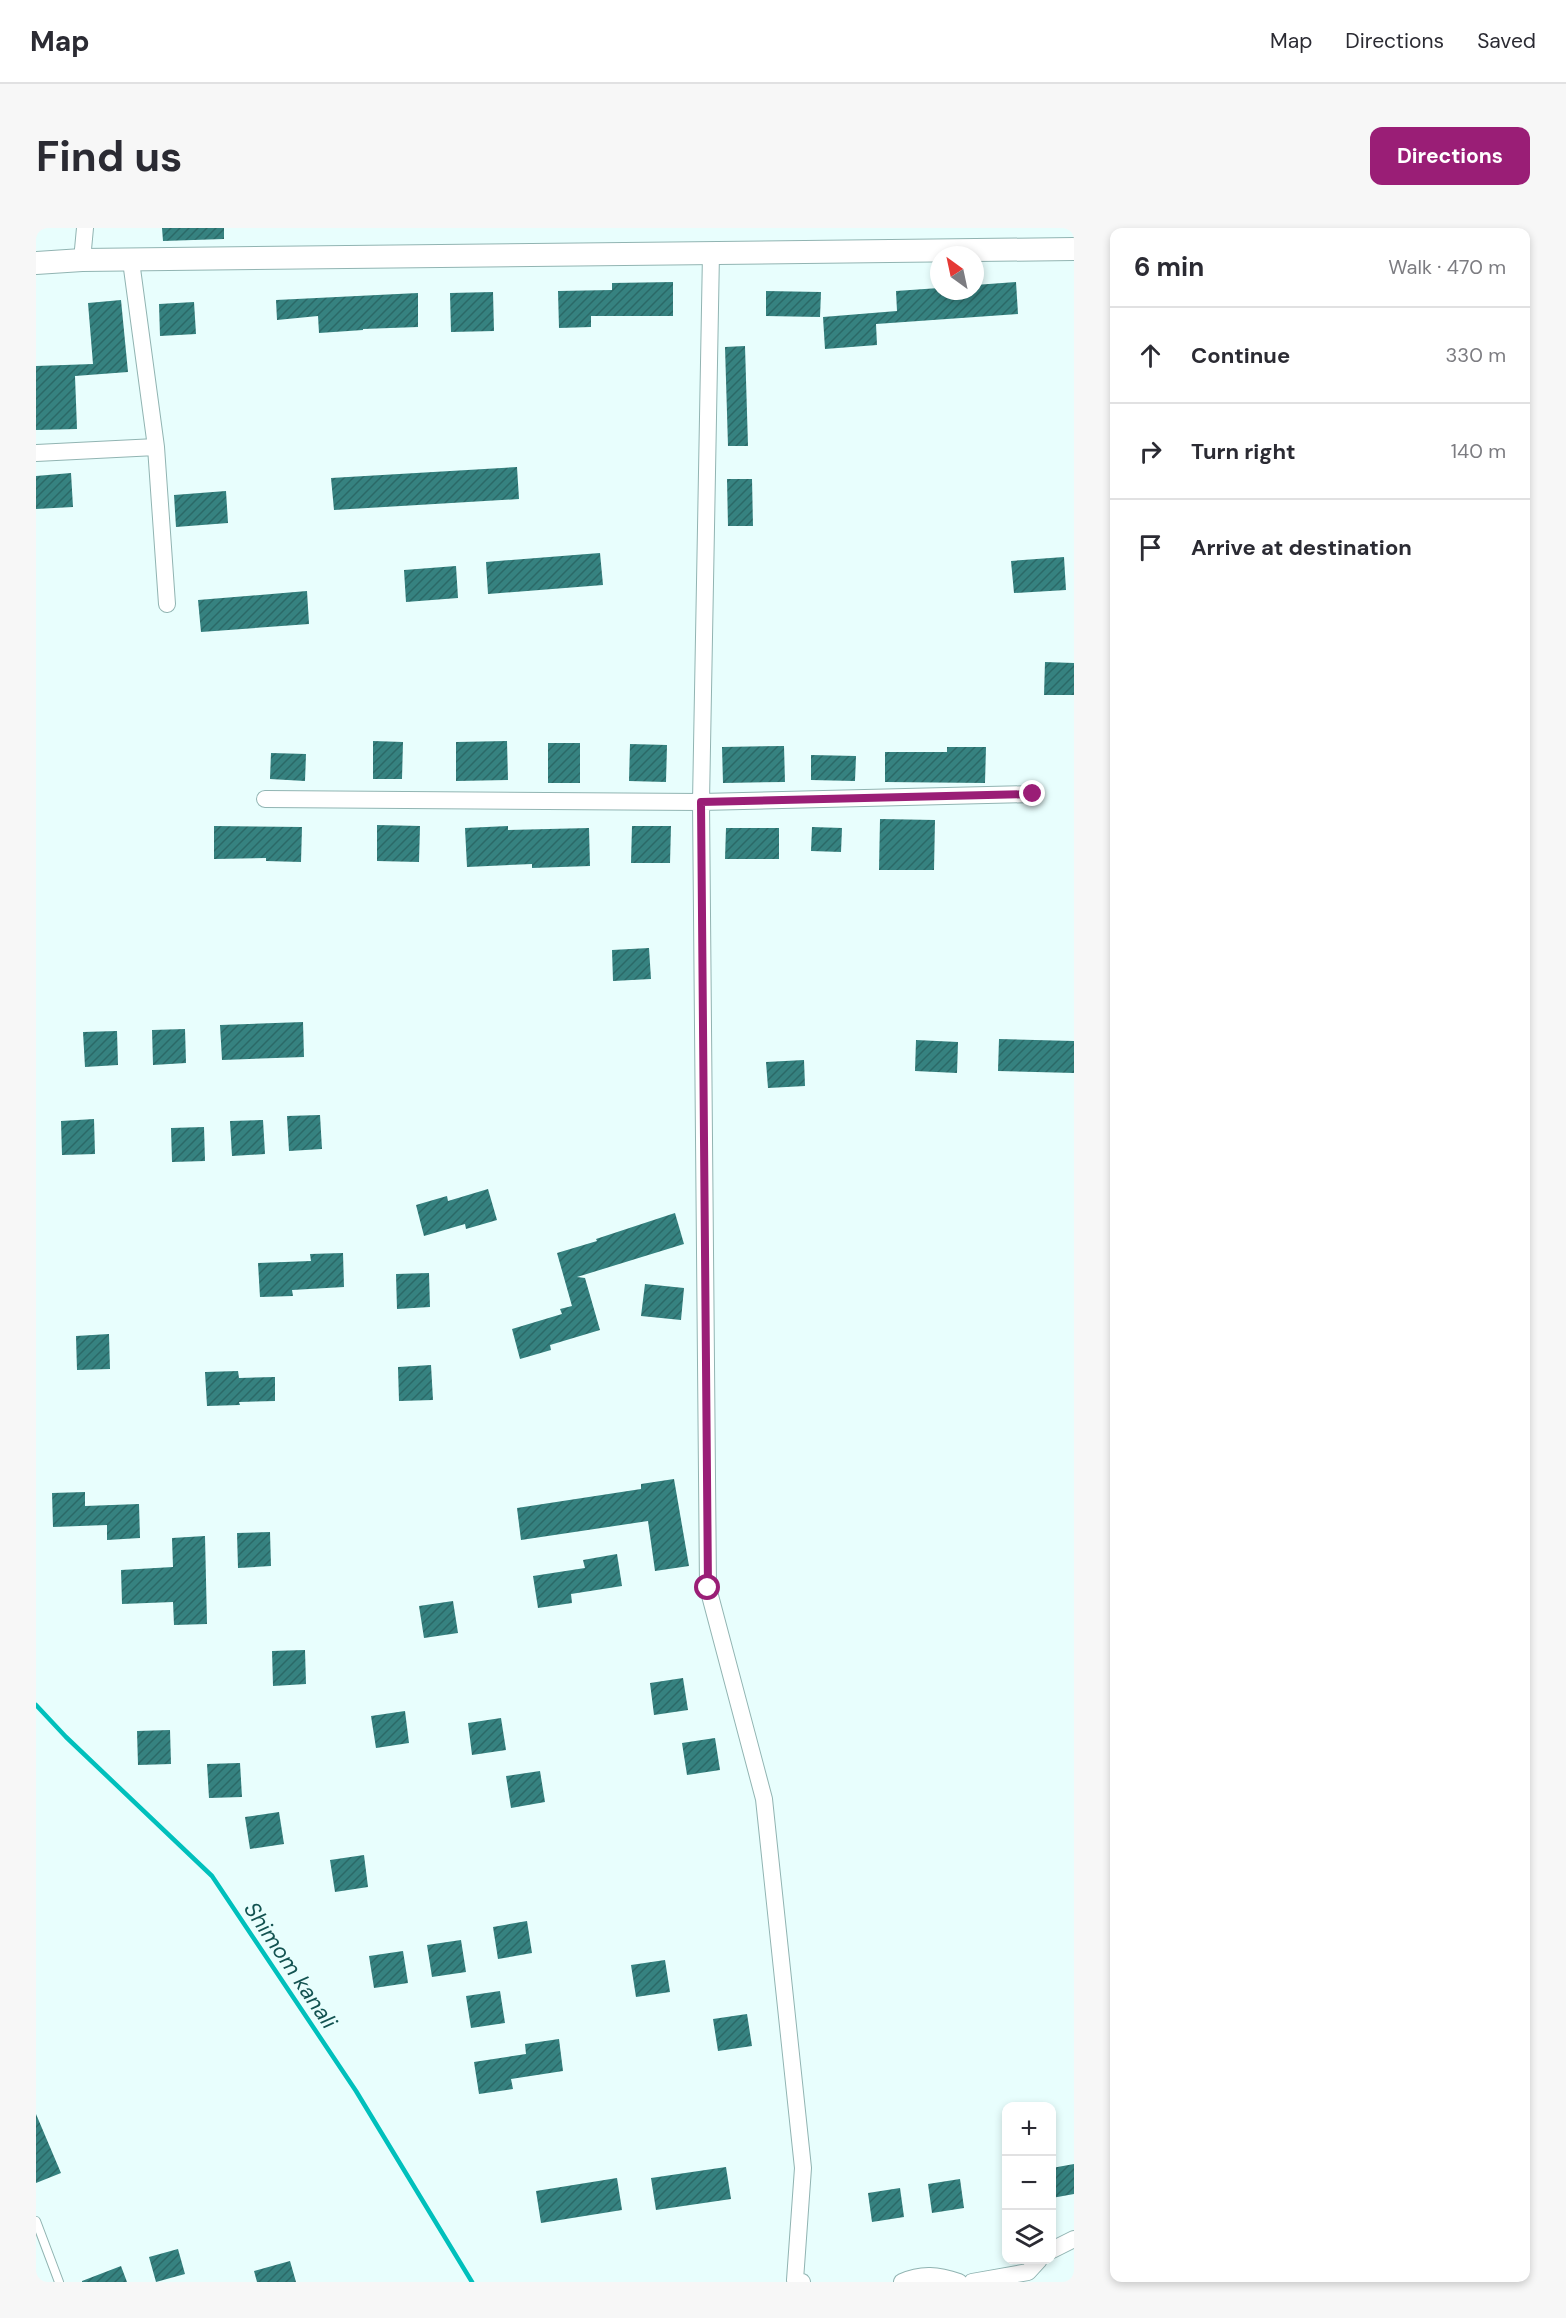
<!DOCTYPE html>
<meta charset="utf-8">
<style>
:root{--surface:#fff;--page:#f7f7f7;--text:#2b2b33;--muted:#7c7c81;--line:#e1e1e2;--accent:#9a1e76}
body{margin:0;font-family:"DM Sans",sans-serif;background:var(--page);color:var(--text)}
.controls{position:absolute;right:18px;bottom:18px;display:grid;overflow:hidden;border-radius:12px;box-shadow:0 3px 9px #0003}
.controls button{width:54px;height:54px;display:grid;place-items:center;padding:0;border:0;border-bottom:2px solid var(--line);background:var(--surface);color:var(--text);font:30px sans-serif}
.compass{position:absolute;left:894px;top:18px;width:54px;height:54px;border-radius:50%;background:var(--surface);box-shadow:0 3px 9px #0003;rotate:327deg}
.stop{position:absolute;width:18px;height:18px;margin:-14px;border:4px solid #9a1e76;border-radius:50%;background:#fff}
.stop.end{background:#9a1e76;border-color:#fff;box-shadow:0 2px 6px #0008}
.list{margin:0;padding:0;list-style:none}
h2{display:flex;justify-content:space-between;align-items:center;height:78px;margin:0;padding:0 24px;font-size:26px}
h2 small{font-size:20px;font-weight:400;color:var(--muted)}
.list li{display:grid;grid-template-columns:39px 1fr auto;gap:18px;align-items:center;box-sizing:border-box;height:96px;padding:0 24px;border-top:2px solid var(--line)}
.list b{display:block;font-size:22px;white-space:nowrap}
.list em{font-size:20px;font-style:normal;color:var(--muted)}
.icon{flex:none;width:33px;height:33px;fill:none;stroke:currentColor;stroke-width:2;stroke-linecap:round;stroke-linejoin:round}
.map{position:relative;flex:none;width:1038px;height:2054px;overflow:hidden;border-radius:12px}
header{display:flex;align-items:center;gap:36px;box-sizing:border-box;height:84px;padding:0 30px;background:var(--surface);border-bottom:2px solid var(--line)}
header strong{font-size:28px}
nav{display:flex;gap:33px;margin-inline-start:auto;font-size:21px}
.intro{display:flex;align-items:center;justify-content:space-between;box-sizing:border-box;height:144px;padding:0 36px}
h1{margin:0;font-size:42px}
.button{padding:15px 27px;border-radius:12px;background:var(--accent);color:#fff;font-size:21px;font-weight:700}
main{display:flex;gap:36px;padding:0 36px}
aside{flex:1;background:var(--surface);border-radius:12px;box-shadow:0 3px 9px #0003}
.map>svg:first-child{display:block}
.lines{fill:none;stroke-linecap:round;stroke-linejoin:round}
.stream{stroke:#00c0bc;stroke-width:4.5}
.building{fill:url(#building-hatch)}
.lane-casing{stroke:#91b4b2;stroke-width:10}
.street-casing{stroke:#91b4b2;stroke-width:18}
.secondary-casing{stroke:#91b4b2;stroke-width:24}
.lane{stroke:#fff;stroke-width:8}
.street{stroke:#fff;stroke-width:16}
.secondary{stroke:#fff;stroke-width:22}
.route{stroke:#9a1e76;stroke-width:8}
.labels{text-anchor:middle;stroke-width:5;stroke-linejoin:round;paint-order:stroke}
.water-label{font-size:22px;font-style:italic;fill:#135351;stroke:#e8fefd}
</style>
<header>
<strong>Map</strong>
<nav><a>Map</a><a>Directions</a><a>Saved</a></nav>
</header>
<div class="intro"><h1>Find us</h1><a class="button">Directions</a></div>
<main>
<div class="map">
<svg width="1038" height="2054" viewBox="0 0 1038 2054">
<defs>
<pattern id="building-hatch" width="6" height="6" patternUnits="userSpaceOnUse" patternTransform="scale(1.5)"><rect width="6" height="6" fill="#368280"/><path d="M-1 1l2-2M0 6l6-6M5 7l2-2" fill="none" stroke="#2b6967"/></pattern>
</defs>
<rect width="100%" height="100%" fill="#e8fefd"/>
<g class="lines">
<!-- stream -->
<path class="stream" d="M 0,1477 L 30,1509 L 176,1648 L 320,1863 L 436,2054"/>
</g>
<!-- building -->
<path class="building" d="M 126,0 L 188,0 L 188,11 L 127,13 Z
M 637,54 L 637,88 L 555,88 L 555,99 L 523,100 L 522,63 L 576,62 L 576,55 Z
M 980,54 L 982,86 L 840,96 L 841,117 L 789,121 L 787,89 L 861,83 L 860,63 L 903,60 L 903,63 L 939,63 L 939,57 Z
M 730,63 L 785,64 L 784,89 L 730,88 Z
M 457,64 L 458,103 L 415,104 L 414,65 Z
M 382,65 L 382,99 L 327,101 L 327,102 L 283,105 L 282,88 L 241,92 L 240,72 Z
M 85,72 L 92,144 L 39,148 L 41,201 L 0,202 L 0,138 L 57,136 L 52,75 Z
M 158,74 L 160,106 L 124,108 L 123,76 Z
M 709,118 L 712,218 L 692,218 L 689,119 Z
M 481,239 L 483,271 L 298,282 L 295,250 Z
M 35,245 L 37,279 L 0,281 L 0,248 Z
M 691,251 L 716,251 L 717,298 L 692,298 Z
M 190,263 L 192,295 L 140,299 L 138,267 Z
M 564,325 L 567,357 L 452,366 L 450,334 Z
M 1028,329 L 1030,362 L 978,365 L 975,333 Z
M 420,338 L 422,370 L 370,374 L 368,342 Z
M 271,363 L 273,396 L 165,404 L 162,372 Z
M 1009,434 L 1038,435 L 1038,467 L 1008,467 Z
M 337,513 L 367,514 L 366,551 L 337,551 Z
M 471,513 L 472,552 L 420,553 L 420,514 Z
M 512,515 L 544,515 L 544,555 L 512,555 Z
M 594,516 L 631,517 L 630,554 L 593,553 Z
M 748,518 L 749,554 L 687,555 L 686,519 Z
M 911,519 L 950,519 L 949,555 L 849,554 L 849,524 L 911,524 Z
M 235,525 L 270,526 L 269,553 L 234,551 Z
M 775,527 L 820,528 L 819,553 L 775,552 Z
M 844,591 L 899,592 L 898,642 L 843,642 Z
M 341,597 L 384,598 L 383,634 L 341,633 Z
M 178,598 L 266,599 L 265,634 L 230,633 L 230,630 L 178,631 Z
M 472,598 L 472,602 L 553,600 L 554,638 L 496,640 L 496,636 L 431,639 L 429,600 Z
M 596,598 L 635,598 L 634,635 L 595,635 Z
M 776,599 L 806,600 L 805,624 L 775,623 Z
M 690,600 L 743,600 L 743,631 L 689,631 Z
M 613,720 L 615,751 L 577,753 L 576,722 Z
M 267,794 L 268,829 L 186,832 L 184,797 Z
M 149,801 L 150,835 L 117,837 L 116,802 Z
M 81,803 L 82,837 L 49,839 L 47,804 Z
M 963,811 L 1038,813 L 1038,845 L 962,843 Z
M 880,812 L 922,814 L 921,845 L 879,843 Z
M 768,832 L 769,858 L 732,860 L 730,834 Z
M 284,887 L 286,921 L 253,923 L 251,888 Z
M 58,891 L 59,926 L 26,927 L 25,893 Z
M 227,892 L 229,926 L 196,928 L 194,893 Z
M 168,899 L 169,933 L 136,934 L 135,900 Z
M 452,961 L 461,992 L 430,1001 L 429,996 L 388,1008 L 380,977 L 411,968 L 412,973 Z
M 639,985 L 648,1016 L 541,1049 L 549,1050 L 564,1102 L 514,1117 L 515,1122 L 484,1131 L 476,1101 L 526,1086 L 524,1081 L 536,1078 L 521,1025 L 561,1013 L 560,1011 Z
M 307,1025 L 308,1059 L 256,1062 L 257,1068 L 224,1069 L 222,1035 L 275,1033 L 274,1026 Z
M 393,1045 L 394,1079 L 361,1081 L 360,1046 Z
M 609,1056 L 648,1060 L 645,1092 L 605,1088 Z
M 73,1106 L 74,1141 L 41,1142 L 40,1108 Z
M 395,1137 L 397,1172 L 363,1173 L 362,1139 Z
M 202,1143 L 203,1150 L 239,1149 L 239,1173 L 203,1174 L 204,1177 L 171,1178 L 169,1144 Z
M 638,1251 L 653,1338 L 619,1343 L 612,1293 L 485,1312 L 481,1280 L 605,1261 L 605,1256 Z
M 49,1264 L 49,1278 L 103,1276 L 104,1310 L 71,1312 L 71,1297 L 17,1299 L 16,1265 Z
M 234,1304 L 235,1338 L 202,1340 L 201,1305 Z
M 169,1308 L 171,1396 L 138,1397 L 137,1374 L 86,1376 L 85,1342 L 137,1339 L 136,1310 Z
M 581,1326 L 586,1358 L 535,1366 L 536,1375 L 502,1380 L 497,1348 L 549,1340 L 547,1332 Z
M 417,1373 L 422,1405 L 388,1410 L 383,1378 Z
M 269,1422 L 270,1456 L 237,1458 L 236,1423 Z
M 647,1450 L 652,1482 L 618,1487 L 614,1455 Z
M 369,1483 L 373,1515 L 340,1520 L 335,1488 Z
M 465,1490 L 470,1522 L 436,1527 L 432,1495 Z
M 134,1502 L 135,1536 L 102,1537 L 101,1503 Z
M 679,1510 L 684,1542 L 651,1547 L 646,1515 Z
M 204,1535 L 206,1569 L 173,1570 L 171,1536 Z
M 504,1543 L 509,1574 L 475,1580 L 470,1548 Z
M 243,1584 L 248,1616 L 214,1621 L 209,1589 Z
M 328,1627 L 332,1659 L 299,1664 L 294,1632 Z
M 491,1693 L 496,1725 L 462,1731 L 457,1699 Z
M 425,1712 L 430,1744 L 396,1749 L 391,1717 Z
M 367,1723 L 372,1755 L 338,1760 L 333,1728 Z
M 629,1732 L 634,1764 L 600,1769 L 595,1737 Z
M 464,1763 L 469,1795 L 435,1800 L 430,1768 Z
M 711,1786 L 716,1818 L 682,1823 L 677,1791 Z
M 523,1811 L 527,1843 L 475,1851 L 477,1861 L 443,1866 L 438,1834 L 490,1826 L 489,1816 Z
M 0,1886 L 25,1945 L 0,1955 Z
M 1038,1936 L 1038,1966 L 1016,1970 L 1016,1940 Z
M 690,1939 L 695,1971 L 620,1982 L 615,1950 Z
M 581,1950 L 586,1982 L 505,1995 L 500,1963 Z
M 924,1951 L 928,1980 L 896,1985 L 892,1956 Z
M 864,1960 L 868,1989 L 836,1994 L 832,1965 Z
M 142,2021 L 149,2046 L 120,2054 L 113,2029 Z
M 254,2033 L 260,2054 L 221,2054 L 218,2043 Z
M 85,2038 L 91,2054 L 46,2054 L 46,2053 Z"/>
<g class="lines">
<defs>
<path id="lane" d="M 0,1993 L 23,2054"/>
<path id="street" d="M 675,25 L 665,574 L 672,1360 L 728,1571 L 767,1940 L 759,2052 L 766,2054
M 46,32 L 49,0
M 95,33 L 120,219 L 131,376
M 0,225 L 120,219
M 229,571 L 665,574 L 997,566
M 1016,2022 L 1038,2011
M 866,2054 C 886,2045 902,2047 923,2054
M 936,2054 L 992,2044 L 1003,2032"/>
<path id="secondary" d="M 0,35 L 46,32 L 1038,21"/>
</defs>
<!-- lane casing -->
<use href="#lane" class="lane-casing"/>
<!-- street casing -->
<use href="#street" class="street-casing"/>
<!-- secondary casing -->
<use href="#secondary" class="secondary-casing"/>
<!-- lane -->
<use href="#lane" class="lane"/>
<!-- street -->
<use href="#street" class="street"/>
<!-- secondary -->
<use href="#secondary" class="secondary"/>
</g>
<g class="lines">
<!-- route -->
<path class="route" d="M 672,1360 L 665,574 L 997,566"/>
</g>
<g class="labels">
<!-- water labels -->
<g class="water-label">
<text transform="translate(255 1737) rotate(56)" y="8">Shimom kanali</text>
</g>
</g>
</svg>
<div class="controls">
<button>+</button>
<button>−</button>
<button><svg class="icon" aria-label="layers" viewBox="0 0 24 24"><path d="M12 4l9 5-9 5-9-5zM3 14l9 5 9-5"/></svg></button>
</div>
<svg class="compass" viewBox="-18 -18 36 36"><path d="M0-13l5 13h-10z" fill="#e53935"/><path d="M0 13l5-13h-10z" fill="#7c7c81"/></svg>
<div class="stop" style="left:672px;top:1360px"></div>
<div class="stop end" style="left:997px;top:566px"></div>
</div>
<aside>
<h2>6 min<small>Walk · 470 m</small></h2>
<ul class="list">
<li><svg class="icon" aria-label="ahead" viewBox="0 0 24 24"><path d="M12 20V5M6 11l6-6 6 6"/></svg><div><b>Continue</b></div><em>330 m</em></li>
<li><svg class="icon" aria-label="right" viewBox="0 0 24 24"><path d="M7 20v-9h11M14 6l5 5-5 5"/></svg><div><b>Turn right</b></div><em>140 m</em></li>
<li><svg class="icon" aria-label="arrive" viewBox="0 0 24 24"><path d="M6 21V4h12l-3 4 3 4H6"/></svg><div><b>Arrive at destination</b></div></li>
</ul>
</aside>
</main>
